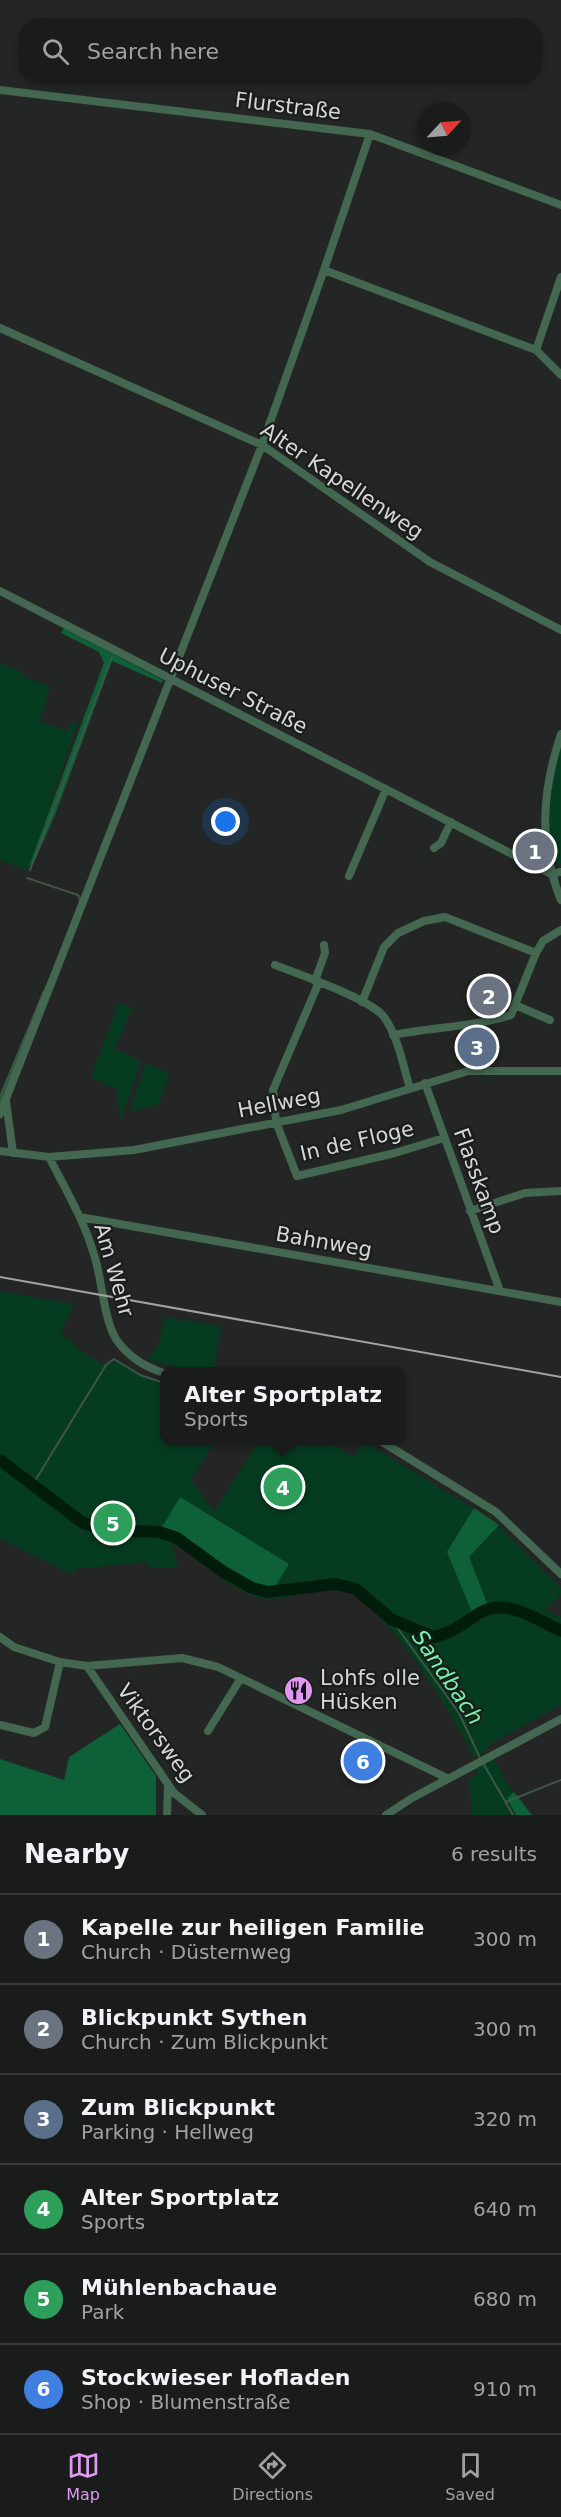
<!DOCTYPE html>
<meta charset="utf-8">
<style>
:root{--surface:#1a1c1b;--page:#232524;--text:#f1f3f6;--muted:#9fa1a3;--line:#383a3a;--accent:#de98f2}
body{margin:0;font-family:"DejaVu Sans",sans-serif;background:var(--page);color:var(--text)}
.compass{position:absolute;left:417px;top:102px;width:54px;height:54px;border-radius:50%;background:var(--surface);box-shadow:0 3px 9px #0003;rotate:64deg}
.you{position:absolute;left:226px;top:822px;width:21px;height:21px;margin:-15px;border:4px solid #fff;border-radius:50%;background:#1a73e8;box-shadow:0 0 0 9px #1a73e833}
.badge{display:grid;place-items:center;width:39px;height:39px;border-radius:50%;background:var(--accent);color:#fff;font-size:20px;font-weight:700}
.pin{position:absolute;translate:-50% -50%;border:3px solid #fff;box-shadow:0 2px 6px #0006}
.popup{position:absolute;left:160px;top:1367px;width:246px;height:78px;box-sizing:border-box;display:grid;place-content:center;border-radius:12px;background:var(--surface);filter:drop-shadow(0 2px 4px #0005);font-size:20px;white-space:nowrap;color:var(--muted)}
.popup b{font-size:22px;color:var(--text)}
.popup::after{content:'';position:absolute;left:50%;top:100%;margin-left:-12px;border:12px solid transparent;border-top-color:var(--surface)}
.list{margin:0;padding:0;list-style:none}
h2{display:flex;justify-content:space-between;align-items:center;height:78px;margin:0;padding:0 24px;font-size:26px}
h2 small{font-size:20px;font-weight:400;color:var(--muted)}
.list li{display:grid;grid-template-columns:39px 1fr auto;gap:18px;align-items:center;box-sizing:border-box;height:90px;padding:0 24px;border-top:2px solid var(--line)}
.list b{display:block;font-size:22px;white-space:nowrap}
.list p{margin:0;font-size:20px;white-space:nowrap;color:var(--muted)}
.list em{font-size:20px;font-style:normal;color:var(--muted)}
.icon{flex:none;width:33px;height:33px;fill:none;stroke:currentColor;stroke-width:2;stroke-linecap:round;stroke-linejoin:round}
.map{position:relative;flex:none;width:561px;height:1815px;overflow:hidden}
.search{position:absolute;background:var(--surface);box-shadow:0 3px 9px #0003;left:18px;right:18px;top:18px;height:66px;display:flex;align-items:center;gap:15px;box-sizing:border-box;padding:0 21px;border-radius:24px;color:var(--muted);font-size:22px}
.sheet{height:618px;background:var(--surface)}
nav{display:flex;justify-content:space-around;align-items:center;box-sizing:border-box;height:84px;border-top:2px solid var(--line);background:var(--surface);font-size:16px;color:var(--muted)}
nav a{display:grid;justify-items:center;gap:3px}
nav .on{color:var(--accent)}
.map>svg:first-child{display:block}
.green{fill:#053c21}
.forest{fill:#0e6038}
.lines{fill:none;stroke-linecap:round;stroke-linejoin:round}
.stream{stroke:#405548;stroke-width:2}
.river{stroke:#001d0c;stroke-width:12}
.minor{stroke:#436750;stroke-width:8}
.rail{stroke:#a0a3a1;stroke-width:2}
.labels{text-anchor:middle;stroke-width:4.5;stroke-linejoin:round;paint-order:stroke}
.street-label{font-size:21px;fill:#d5d7d5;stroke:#191d1b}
.poi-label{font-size:21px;fill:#d5d7d5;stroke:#191d1b;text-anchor:start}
.water-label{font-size:22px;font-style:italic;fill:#74f3a9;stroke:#191d1b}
</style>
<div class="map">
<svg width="561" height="1815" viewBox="0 0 561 1815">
<rect width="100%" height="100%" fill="#232624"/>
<!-- green -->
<path class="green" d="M 0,663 L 23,673 L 22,676 L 50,687 L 40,721 L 67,731 L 72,722 L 77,724 L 29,870 L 0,861 Z
M 561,743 L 561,864 L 558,865 L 551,860 C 543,821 550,780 561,743 Z
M 119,1002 L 132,1008 L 115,1049 L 141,1061 L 120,1122 L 117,1089 L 91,1078 Z
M 146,1063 L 169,1074 L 159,1105 L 130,1111 Z
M 0,1291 L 73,1304 L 61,1333 L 85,1354 L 106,1366 L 118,1361 L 147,1377 L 164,1382 L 164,1440 L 215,1441 L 191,1480 L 214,1512 L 259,1441 L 328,1441 L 354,1457 L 364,1441 L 495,1522 L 561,1588 L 561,1594 L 545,1611 L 561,1617 L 561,1705 L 487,1746 L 489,1750 L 474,1757 C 456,1720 384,1599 343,1591 C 313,1585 283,1606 253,1596 C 222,1585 201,1555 172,1544 L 178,1568 L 147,1567 L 147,1562 L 74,1569 L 74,1575 L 0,1539 Z
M 164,1317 L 221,1326 L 214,1371 L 192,1371 L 148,1360 L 160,1341 Z
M 494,1759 L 509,1787 L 530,1815 L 472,1815 L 469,1779 L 478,1775 L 475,1767 Z"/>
<!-- forest -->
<path class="forest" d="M 64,628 L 163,680 L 162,683 L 112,661 L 55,815 L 36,858 L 29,866 L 104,663 L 99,652 L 61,633 Z
M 49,978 L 52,979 L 0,1103 L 0,1094 Z
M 180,1497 L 289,1564 L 275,1587 C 241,1589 200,1537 161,1529 Z
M 474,1508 L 499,1525 L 469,1557 L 487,1603 L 472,1612 L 447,1552 Z
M 120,1724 L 156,1776 L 156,1815 L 0,1815 L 0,1759 L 64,1780 L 69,1757 Z
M 514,1792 L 532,1815 L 516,1815 L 507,1798 Z"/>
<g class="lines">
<!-- stream -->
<path class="stream" d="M 30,870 L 112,657
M 27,878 L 78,895 L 80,900
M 0,1097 L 44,991
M 33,1484 L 106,1365 L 114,1359 L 140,1375 L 164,1383
M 391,1619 L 459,1713 L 480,1758
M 483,1763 L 513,1815
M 506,1802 L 561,1780"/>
<!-- river -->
<path class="river" d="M 0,1460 L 83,1523 L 106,1530 L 159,1532 L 177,1538 L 222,1571 L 252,1588 L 268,1592 L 336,1584 L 356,1589 L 391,1619 L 433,1637 C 450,1634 461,1625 475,1616 C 503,1595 534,1618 561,1631"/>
<!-- minor -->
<path class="minor" d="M 0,90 L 370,134 L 561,205
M 370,134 L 324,270 L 536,350
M 561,277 L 536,350 L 561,375
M 0,328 L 262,445 L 430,562 L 561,630
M 0,591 L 551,874 L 561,872
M 561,734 C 542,791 538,844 561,900
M 434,848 L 441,843 L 451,822
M 349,876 L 386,789
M 275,965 C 298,974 371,999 384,1017 C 398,1036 403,1066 410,1088
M 315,981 L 325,953 L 324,945
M 319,982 L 273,1090 L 276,1122 L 297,1176 L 395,1153 L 444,1138
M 362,1002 L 384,947 L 398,933 L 424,921 L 445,917 L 536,953
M 515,1005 L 550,1020
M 393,1035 C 432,1027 473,1027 511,1015 L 536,953 L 543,941 L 561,930
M 425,1083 L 500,1291
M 6,1101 L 13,1153
M 0,1114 L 262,445 L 324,270
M 0,1151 L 49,1157 L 134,1150 L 341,1110 L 468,1071 L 561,1071
M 49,1157 C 66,1190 85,1222 95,1258 C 102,1281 104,1320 116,1339 C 128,1357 145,1367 164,1373
M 470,1211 L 525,1193 L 561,1191
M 80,1217 L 561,1302
M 379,1440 L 496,1512 L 561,1574
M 0,1637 L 14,1647 L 60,1662 L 87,1666 L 182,1658 L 218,1667 L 447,1778
M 87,1666 L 174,1793 L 202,1815
M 0,1725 L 34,1733 L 45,1727 L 60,1662
M 208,1731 L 241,1678
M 167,1815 L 168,1786
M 386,1815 L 412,1798 L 561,1719"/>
<!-- rail -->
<path class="rail" d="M 0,1277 L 561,1377"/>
</g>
<!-- icons -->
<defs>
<symbol id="restaurant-disc" viewBox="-11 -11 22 22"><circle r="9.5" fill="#de98f2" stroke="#191d1b"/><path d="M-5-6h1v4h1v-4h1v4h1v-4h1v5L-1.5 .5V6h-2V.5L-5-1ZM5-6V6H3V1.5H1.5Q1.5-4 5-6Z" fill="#111"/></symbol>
</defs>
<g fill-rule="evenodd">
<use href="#restaurant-disc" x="282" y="1674" width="33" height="33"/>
</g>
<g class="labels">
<!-- street labels -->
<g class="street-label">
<text transform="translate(288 106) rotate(7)" y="7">Flurstraße</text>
<text transform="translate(342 481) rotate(34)" y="7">Alter Kapellenweg</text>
<text transform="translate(233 691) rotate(27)" y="7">Uphuser Straße</text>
<text transform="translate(279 1103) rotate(-11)" y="7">Hellweg</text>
<text transform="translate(357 1141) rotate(-13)" y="7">In de Floge</text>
<text transform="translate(479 1181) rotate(70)" y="7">Flasskamp</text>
<text transform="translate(324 1242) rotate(10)" y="7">Bahnweg</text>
<text transform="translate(114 1270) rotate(74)" y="7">Am Wehr</text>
<text transform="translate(156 1733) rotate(54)" y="7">Viktorsweg</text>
</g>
<!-- poi labels -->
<g class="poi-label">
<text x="320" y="1685">Lohfs olle<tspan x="320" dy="24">Hüsken</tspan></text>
</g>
<!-- water labels -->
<g class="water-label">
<text transform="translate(448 1677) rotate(56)" y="8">Sandbach</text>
</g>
</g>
</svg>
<svg class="compass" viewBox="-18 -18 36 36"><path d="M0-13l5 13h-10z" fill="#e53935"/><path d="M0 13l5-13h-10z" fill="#9fa1a3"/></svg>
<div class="you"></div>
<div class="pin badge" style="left:535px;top:851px;background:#6b7280">1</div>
<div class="pin badge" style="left:489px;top:996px;background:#6b7280">2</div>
<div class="pin badge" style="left:477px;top:1047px;background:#5c6f8a">3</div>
<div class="pin badge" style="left:283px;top:1487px;background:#2e9e5b">4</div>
<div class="popup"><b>Alter Sportplatz</b>Sports</div>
<div class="pin badge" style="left:113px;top:1523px;background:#2e9e5b">5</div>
<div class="pin badge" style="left:363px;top:1761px;background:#3f7fe0">6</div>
<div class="search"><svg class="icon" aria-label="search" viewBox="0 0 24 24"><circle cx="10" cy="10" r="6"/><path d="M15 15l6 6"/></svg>Search here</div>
</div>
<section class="sheet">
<h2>Nearby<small>6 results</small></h2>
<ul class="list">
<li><span class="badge" style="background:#6b7280">1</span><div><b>Kapelle zur heiligen Familie</b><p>Church · Düsternweg</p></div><em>300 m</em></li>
<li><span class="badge" style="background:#6b7280">2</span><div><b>Blickpunkt Sythen</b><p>Church · Zum Blickpunkt</p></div><em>300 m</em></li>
<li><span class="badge" style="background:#5c6f8a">3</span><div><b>Zum Blickpunkt</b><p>Parking · Hellweg</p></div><em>320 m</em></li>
<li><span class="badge" style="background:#2e9e5b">4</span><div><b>Alter Sportplatz</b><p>Sports</p></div><em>640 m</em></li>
<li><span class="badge" style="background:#2e9e5b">5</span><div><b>Mühlenbachaue</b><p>Park</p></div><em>680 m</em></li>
<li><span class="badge" style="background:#3f7fe0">6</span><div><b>Stockwieser Hofladen</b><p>Shop · Blumenstraße</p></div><em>910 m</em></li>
</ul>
</section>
<nav>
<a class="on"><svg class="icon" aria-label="map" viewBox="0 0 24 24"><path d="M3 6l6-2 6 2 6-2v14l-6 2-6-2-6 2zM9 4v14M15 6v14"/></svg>Map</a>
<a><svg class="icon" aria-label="directions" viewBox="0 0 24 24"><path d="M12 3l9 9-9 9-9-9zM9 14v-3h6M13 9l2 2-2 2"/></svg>Directions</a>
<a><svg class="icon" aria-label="saved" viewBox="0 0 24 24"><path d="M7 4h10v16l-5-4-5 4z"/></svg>Saved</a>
</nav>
